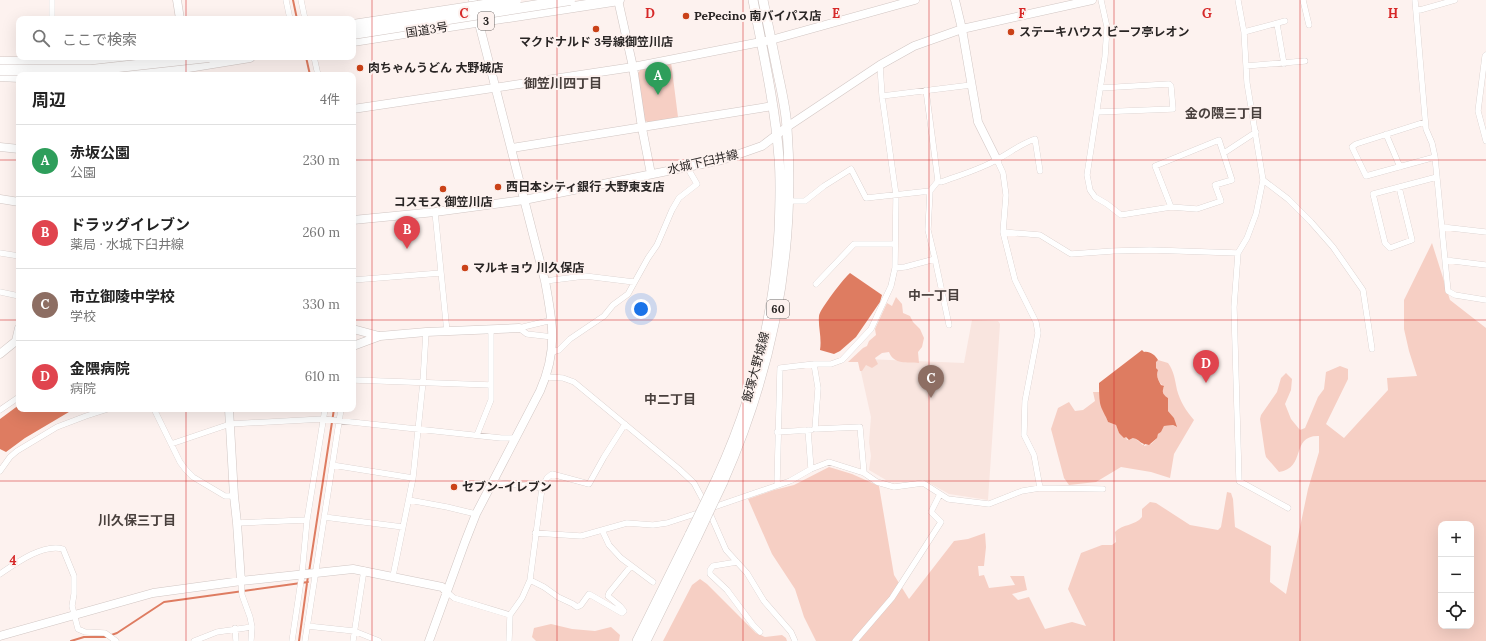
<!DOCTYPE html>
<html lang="ja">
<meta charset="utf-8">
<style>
:root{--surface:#fff;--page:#f6f6f6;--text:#222;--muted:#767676;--line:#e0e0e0;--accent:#7c3aed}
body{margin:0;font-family:Lora,"Noto Sans JP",serif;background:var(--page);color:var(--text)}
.controls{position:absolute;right:12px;bottom:12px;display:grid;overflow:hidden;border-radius:8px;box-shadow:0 4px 16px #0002}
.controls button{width:36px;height:36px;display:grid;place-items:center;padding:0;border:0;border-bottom:1px solid var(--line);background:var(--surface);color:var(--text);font:20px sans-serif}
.you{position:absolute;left:641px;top:309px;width:14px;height:14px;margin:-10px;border:3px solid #fff;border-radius:50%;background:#1a73e8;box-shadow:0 0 0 6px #1a73e833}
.badge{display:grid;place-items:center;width:26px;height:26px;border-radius:50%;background:var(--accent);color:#fff;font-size:13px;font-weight:700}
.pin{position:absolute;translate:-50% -33px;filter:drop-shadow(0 1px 2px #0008)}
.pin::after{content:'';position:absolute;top:21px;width:14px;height:12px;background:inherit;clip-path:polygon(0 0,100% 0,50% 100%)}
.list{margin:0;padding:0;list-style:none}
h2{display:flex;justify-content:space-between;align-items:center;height:52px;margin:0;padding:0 16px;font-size:17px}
h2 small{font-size:13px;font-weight:400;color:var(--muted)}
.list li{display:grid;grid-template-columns:26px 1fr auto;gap:12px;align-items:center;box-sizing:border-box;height:72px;padding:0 16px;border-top:1px solid var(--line)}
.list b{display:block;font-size:15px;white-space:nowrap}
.list p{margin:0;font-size:13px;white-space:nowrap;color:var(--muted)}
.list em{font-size:13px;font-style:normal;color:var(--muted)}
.icon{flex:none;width:22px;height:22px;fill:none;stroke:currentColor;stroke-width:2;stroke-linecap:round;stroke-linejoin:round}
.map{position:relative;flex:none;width:1486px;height:641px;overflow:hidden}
.search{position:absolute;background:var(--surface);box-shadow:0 4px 16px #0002;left:16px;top:16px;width:340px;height:44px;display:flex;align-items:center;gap:10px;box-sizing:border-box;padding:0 14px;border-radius:8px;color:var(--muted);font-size:15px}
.panel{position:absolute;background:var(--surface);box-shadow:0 4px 16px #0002;left:16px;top:72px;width:340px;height:340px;border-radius:8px}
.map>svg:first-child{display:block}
.built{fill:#f9e5df}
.green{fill:#f6cfc4;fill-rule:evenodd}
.water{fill:#de7c61}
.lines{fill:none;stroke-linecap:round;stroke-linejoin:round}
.stream{stroke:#de7c61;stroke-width:2}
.street-casing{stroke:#d1c6c3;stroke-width:6}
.secondary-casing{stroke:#d1c6c3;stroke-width:9}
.primary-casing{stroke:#d1c6c3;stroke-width:10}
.highway-casing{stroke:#d1c6c3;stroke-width:11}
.street{stroke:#fff;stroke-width:5.5}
.secondary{stroke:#fff;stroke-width:8}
.primary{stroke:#fff;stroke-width:9}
.highway{stroke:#fff;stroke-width:10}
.primary-bridge-casing{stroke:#d1c6c3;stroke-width:10;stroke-linecap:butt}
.highway-bridge-casing{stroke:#d1c6c3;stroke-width:11;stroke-linecap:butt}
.primary-bridge{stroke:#fff;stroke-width:9}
.highway-bridge{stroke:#fff;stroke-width:10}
.grid{fill:none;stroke:#d62828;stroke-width:1;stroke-opacity:0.55}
.poi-dot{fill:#ca4218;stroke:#fdf2ef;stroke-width:1.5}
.labels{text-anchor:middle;stroke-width:4;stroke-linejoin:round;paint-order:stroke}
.shield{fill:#fdf2ef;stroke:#696261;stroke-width:1}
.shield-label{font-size:11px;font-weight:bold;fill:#292524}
.poi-label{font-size:12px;font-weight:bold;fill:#292524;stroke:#fdf2ef;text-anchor:start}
.street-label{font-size:12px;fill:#292524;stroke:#fdf2ef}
.neighbourhood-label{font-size:13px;font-weight:bold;fill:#49403d;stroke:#fdf2ef}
.grid-label{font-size:13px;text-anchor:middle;font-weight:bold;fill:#d62828;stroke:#fdf2ef;stroke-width:4;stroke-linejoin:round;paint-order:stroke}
</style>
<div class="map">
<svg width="1486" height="641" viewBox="0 0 1486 641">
<rect width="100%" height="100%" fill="#fdf2ef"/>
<!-- built -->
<path class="built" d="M 972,320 L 998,321 L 1000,324 L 988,500 L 949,494 L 924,480 L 886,480 L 869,470 L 871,456 L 869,442 L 871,417 L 859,363 L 866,359 L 964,363 Z"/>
<!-- green -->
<path class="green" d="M 671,62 L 678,117 L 649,123 L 644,120 L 638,73 L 642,68 Z
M 1432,243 L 1450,300 L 1486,328 L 1486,641 L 816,641 L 804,617 L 795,589 L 772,554 L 748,499 L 774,490 L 794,485 L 829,467 L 852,474 L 879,486 L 894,575 L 909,599 L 954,541 L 968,539 L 985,533 L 986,547 L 984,566 L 978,566 L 979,576 L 984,575 L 989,588 L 1015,585 L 1010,576 L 1024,576 L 1027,590 L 1012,594 L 1018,600 L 1029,597 L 1045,629 L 1072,622 L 1086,626 L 1068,589 L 1081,553 L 1102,545 L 1112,545 L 1116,542 L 1115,532 C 1122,524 1135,526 1142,517 L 1142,509 L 1150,502 L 1156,503 L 1190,525 L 1218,530 L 1221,527 L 1227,492 L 1231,493 L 1233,499 L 1235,527 L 1271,546 L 1270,582 L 1286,594 L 1308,489 L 1319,452 L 1319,436 C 1290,435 1307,468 1279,472 L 1266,457 L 1265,453 L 1260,419 L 1261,415 L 1277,392 L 1281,378 L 1286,373 L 1292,379 L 1291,390 L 1285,404 L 1291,419 L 1300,430 L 1305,428 L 1318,397 L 1324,389 L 1326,372 L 1340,366 L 1348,369 L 1348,379 L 1326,424 L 1344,438 L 1388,390 L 1387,378 L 1417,376 L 1409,351 L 1404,329 L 1404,300 ZM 1441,524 L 1471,524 L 1471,626 L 1441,626 Z
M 896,297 L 902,304 L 903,313 L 910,316 L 913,322 L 920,329 L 924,338 L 922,347 L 918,352 L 919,363 C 907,362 894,365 889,352 L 882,353 L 875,358 L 878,364 L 872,368 L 866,365 L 862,371 L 860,371 L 858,362 L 848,362 L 863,348 L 867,346 L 869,341 L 876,335 L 875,329 L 887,303 L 892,306 Z
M 1158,360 L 1168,363 C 1174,371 1175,380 1177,390 C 1180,401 1186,411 1194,420 L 1174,454 L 1170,478 L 1151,472 L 1121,467 L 1096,482 L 1069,485 L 1064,478 L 1051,429 L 1058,408 L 1069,402 L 1075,411 L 1083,410 L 1095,401 L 1093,392 L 1100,392 L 1102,407 L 1108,422 L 1116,425 L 1119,433 L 1126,437 L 1127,440 L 1135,438 L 1144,446 L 1151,444 L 1156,439 L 1158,434 L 1161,432 L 1164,426 L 1173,425 L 1176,427 L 1174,418 L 1168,411 L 1168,398 L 1164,395 L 1162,390 L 1164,387 C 1159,383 1156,377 1158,370 L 1156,368 L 1156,361 Z
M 700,579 L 707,584 L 756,633 L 765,637 L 782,635 L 786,638 L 787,641 L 663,641 L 692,585 Z
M 551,624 L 572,629 L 595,631 L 611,627 L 620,635 L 619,641 L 536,641 L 532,637 L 534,628 Z"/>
<!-- water -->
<path class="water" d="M 850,273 L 882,295 L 880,302 L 856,337 L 840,351 L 834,354 L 820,350 C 822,338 818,327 819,316 C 820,309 844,278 850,273 Z
M 1142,350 L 1144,352 C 1150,351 1155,355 1158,360 L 1156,362 L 1156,368 L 1158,370 C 1156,376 1158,380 1161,385 L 1164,386 C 1162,392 1162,394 1168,398 L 1168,411 L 1174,418 L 1177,427 L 1173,425 L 1164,426 L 1161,432 L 1158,434 L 1157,438 L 1149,445 L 1145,444 L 1143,446 L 1144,444 C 1138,442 1136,435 1129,440 L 1126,437 L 1124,438 L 1119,433 L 1116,425 L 1108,422 C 1106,416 1101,409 1100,403 C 1099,397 1099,389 1099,383 Z
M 19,405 L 19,409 L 74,409 L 25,438 L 6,452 L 0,449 L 0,419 Z"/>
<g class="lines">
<!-- stream -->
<path class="stream" d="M 293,0 L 297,19
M 306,57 L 310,75
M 309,572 L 334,409
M 71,641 L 84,637 L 106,637 L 117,633 L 164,602 L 308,582
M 299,641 L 308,576"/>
<defs>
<path id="street" d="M 286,0 L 290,19
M 301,0 L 305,19
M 1101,0 L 1107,27 L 1105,57 L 1087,175 L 1090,190 L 1095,197 L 1107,204 L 1121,215 L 1171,207 L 1197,209 L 1221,201 L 1215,185 L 1232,180 L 1219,140 L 1155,166 L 1171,207
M 1238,0 L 1244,32 L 1247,83 L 1263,180 L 1256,214 L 1247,238 L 1238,253 L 1234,307 L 1239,481 L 1288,508
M 1303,0 L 1309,25
M 1415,0 L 1426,129 L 1432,143 L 1435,157 L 1448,291 L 1455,295 L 1486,300
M 1416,9 L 1420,10 L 1455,0
M 52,19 L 52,0
M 1277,24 L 1284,64
M 1244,32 L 1285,21
M 314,57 L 318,75
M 1246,66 L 1305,61
M 926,90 L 938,181
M 882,96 L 971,85
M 1097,112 L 1173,109 L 1171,86 L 1169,84 L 1100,88
M 1425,122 L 1356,144 L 1352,147 L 1366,176 L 1435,157
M 1386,134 L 1400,167
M 1486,141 L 1478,111 L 1485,56 L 1486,55
M 1224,153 L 1256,132
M 997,160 L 1003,173 L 1006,195 L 1003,232 L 1015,280 L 1036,322 L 1038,333 L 1025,401 L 1024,435 L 1034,455 L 1040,488
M 1263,180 L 1288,199 L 1311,222 L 1333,247 L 1363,290 L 1372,349
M 1399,187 L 1412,240 L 1390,248 L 1385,243 L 1373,194 L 1437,177
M 789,201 L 805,201 L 824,186 L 851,169 L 866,198 L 930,191
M 435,212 L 447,332
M 1442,227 L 1486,232
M 1003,232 L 1040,235 L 1071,254 L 1113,251 L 1150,250 L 1238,253
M 0,253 L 19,256
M 935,259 L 949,325
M 1445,260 L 1486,265
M 895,268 L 905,267 L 935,259 L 928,230 L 930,191 L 938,181 L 941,182 C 960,175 979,170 996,160 C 1010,153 1020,144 1035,139 L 1040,171
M 353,280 L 441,273
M 545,281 L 585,276 L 634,282
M 816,284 L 854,244 L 895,244
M 0,292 L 19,296
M 353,313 L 353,330
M 519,328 L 527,334 L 553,337
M 519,328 L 552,320
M 552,352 L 559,350 L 570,339 L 604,316 L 613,305 L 628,294 L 648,258 L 657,245 L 672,210 L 679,198 L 697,184 L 687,167
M 814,364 L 818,388 L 815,429 L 860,427 L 864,473
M 546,377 L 563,378 L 574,382 L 679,469 L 694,483 L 708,509 L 726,550 L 747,573 L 764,601 L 791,632 L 795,641
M 353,380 L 491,385
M 154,409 L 180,462 L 186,470 L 193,477 L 225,496 L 234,496
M 0,410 L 19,397
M 808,430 L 811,469
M 777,432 L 811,430
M 477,435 L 491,400 L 491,330
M 171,444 L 230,424 L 323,419 L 501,438 L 516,438
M 332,465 L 413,478
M 0,471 L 10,457 L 17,451 L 57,427 L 86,416 L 108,409
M 493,482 L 542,488
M 777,485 L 780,368 L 814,364 L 831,364 L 842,360 L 871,329 L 891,286 L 895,268 L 896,195 L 882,96 L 880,65
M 409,500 L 447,507 L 476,514
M 711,508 L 790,481 L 811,469 L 829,462 L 864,473 L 877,482 L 894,487 L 923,483 L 948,499 L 989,504 L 1022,491 L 1040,488 L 1103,489
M 324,517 L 403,527
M 237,523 L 307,520
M 602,530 L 609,545 L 621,558 L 653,582
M 535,533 L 581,536 L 627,523 L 653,525 L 667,523 L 701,512
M 737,562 L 713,566 L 710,570 L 710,574 L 727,590 L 753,625 L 760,632
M 0,574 C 16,563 44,543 63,549 L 74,576 L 74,594 L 72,606 L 78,629 L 85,632 L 105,633 L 116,641
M 393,576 L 413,478 L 423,382 L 426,332
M 530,580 L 544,587 L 558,597 L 573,604 L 577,607 L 581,605 L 589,594 L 622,613 L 624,611 L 620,606 L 608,596 L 609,593 L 631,566
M 241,581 L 242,595 L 250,617 L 252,627 L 251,641
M 446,591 L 454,598 L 510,615
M 307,626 L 354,631 L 379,641
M 235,628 L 236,641
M 194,641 L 217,632 L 252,627
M 292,641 L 302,574 L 307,520 L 325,409
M 305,641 L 341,409
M 353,641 L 364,570
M 509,641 L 510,615 L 522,598 L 530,580 L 542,488 L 547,478 L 552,474 L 589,484 L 604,457 L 625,424
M 855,641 L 892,598 L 941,522 L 931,512 L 940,494"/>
<path id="secondary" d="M 177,0 L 180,19
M 618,0 L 633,67 L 642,128 L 651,174
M 955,0 L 962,29 L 978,122 L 997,160
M 353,109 L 633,67 L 771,40 L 915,0
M 0,147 L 19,149
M 512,148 L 773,106
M 0,199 L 19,202
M 353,220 L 435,212 L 524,200 L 722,160 L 762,146 L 787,127 L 880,65 L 914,46 L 962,29 L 1092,0
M 353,329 L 379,336
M 353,346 L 380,336 L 426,332 L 519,328
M 0,354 L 16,341 L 19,328
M 229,409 L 234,496 L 237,523 L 241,581
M 0,636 L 153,593 L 241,581 L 353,569 L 442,587 L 446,591
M 429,641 L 465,542 L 476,514 L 540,391 C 558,350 553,323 545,281 L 473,0"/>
<path id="primary" d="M 717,478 C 753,400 774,317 779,231 C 780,206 781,182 779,158 C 775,105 763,52 753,0
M 723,482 C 773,369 796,252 787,128 C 786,110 782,92 778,74 C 773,49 768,25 763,0
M 637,641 L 690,534
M 646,641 L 697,537"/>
<path id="highway" d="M 353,41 L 619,0
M 0,62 L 93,62 L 139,57
M 108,75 L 188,67 L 250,57
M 0,76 L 19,77"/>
</defs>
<!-- street casing -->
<use href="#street" class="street-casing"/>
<!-- secondary casing -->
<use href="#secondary" class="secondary-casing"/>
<!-- primary casing -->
<use href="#primary" class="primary-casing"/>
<!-- highway casing -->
<use href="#highway" class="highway-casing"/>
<!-- street -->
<use href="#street" class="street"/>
<!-- secondary -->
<use href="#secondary" class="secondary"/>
<!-- primary -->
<use href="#primary" class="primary"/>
<!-- highway -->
<use href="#highway" class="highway"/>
<defs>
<path id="primary-bridge" d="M 690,534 L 717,478
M 697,537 L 723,482"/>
<path id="highway-bridge" d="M 353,25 L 516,0
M 353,34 L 570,0
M 0,70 L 91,70 L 209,57"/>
</defs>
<!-- primary-bridge casing -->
<use href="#primary-bridge" class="primary-bridge-casing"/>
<!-- highway-bridge casing -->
<use href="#highway-bridge" class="highway-bridge-casing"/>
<!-- primary-bridge -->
<use href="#primary-bridge" class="primary-bridge"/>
<!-- highway-bridge -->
<use href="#highway-bridge" class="highway-bridge"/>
</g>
<!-- grid -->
<path class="grid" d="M 186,0 L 186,19M 372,0 L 372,641M 557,0 L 557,641M 743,0 L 743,641M 929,0 L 929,641M 1114,0 L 1114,641M 1300,0 L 1300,641M 186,57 L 186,75M 0,160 L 19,160M 353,160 L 1486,160M 0,320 L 19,320M 353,320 L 1486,320M 186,409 L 186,641M 0,481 L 1486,481"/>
<!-- markers -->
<g class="poi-dot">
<circle cx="686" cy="16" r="4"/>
<circle cx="596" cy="29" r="4"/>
<circle cx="1011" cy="32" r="4"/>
<circle cx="360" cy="68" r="4"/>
<circle cx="498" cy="187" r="4"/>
<circle cx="443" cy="189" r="4"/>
<circle cx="465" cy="268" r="4"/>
<circle cx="454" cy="487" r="4"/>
</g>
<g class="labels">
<!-- shield labels -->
<g class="shield">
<rect x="478" y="12" width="16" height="18" rx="3"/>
<rect x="767" y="300" width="22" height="18" rx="3"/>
</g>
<g class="shield-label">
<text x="486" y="25">3</text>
<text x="778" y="313">60</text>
</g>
<!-- poi labels -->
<g class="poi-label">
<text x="694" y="20">PePecino 南バイパス店</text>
<text x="1019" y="36">ステーキハウス ビーフ亭レオン</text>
<text x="596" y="46" text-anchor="middle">マクドナルド 3号線御笠川店</text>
<text x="368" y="72">肉ちゃんうどん 大野城店</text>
<text x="506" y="191">西日本シティ銀行 大野東支店</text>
<text x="443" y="206" text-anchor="middle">コスモス 御笠川店</text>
<text x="473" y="272">マルキョウ 川久保店</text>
<text x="462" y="491">セブン-イレブン</text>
</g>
<!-- street labels -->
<g class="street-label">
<text transform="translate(427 30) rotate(-9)" y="4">国道3号</text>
<text transform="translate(703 162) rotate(-13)" y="4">水城下臼井線</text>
<text transform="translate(756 367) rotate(-75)" y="4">飯塚大野城線</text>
</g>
<!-- neighbourhood labels -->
<g class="neighbourhood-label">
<text x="563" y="88">御笠川四丁目</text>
<text x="1224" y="118">金の隈三丁目</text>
<text x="934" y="300">中一丁目</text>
<text x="670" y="404">中二丁目</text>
<text x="137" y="525">川久保三丁目</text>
</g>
</g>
<g class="grid-label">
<text x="464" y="18">C</text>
<text x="650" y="18">D</text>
<text x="836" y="18">E</text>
<text x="1022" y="18">F</text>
<text x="1207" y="18">G</text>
<text x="1393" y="18">H</text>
<text x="13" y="565">4</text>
</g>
</svg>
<div class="controls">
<button>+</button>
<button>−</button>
<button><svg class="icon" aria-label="locate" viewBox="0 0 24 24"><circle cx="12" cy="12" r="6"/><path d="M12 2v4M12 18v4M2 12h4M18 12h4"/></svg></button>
</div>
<div class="you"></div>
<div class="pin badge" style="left:658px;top:95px;background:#2e9e5b">A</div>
<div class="pin badge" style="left:407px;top:249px;background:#e0444e">B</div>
<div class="pin badge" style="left:931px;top:398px;background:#8d6e63">C</div>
<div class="pin badge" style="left:1206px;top:383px;background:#e0444e">D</div>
<div class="search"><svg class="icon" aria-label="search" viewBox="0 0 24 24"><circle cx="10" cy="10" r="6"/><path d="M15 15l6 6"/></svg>ここで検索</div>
<section class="panel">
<h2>周辺<small>4件</small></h2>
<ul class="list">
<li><span class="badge" style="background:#2e9e5b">A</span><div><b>赤坂公園</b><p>公園</p></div><em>230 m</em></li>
<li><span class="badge" style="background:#e0444e">B</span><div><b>ドラッグイレブン</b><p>薬局 · 水城下臼井線</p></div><em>260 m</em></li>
<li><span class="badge" style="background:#8d6e63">C</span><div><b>市立御陵中学校</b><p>学校</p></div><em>330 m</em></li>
<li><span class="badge" style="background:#e0444e">D</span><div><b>金隈病院</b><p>病院</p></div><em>610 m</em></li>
</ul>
</section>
</div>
